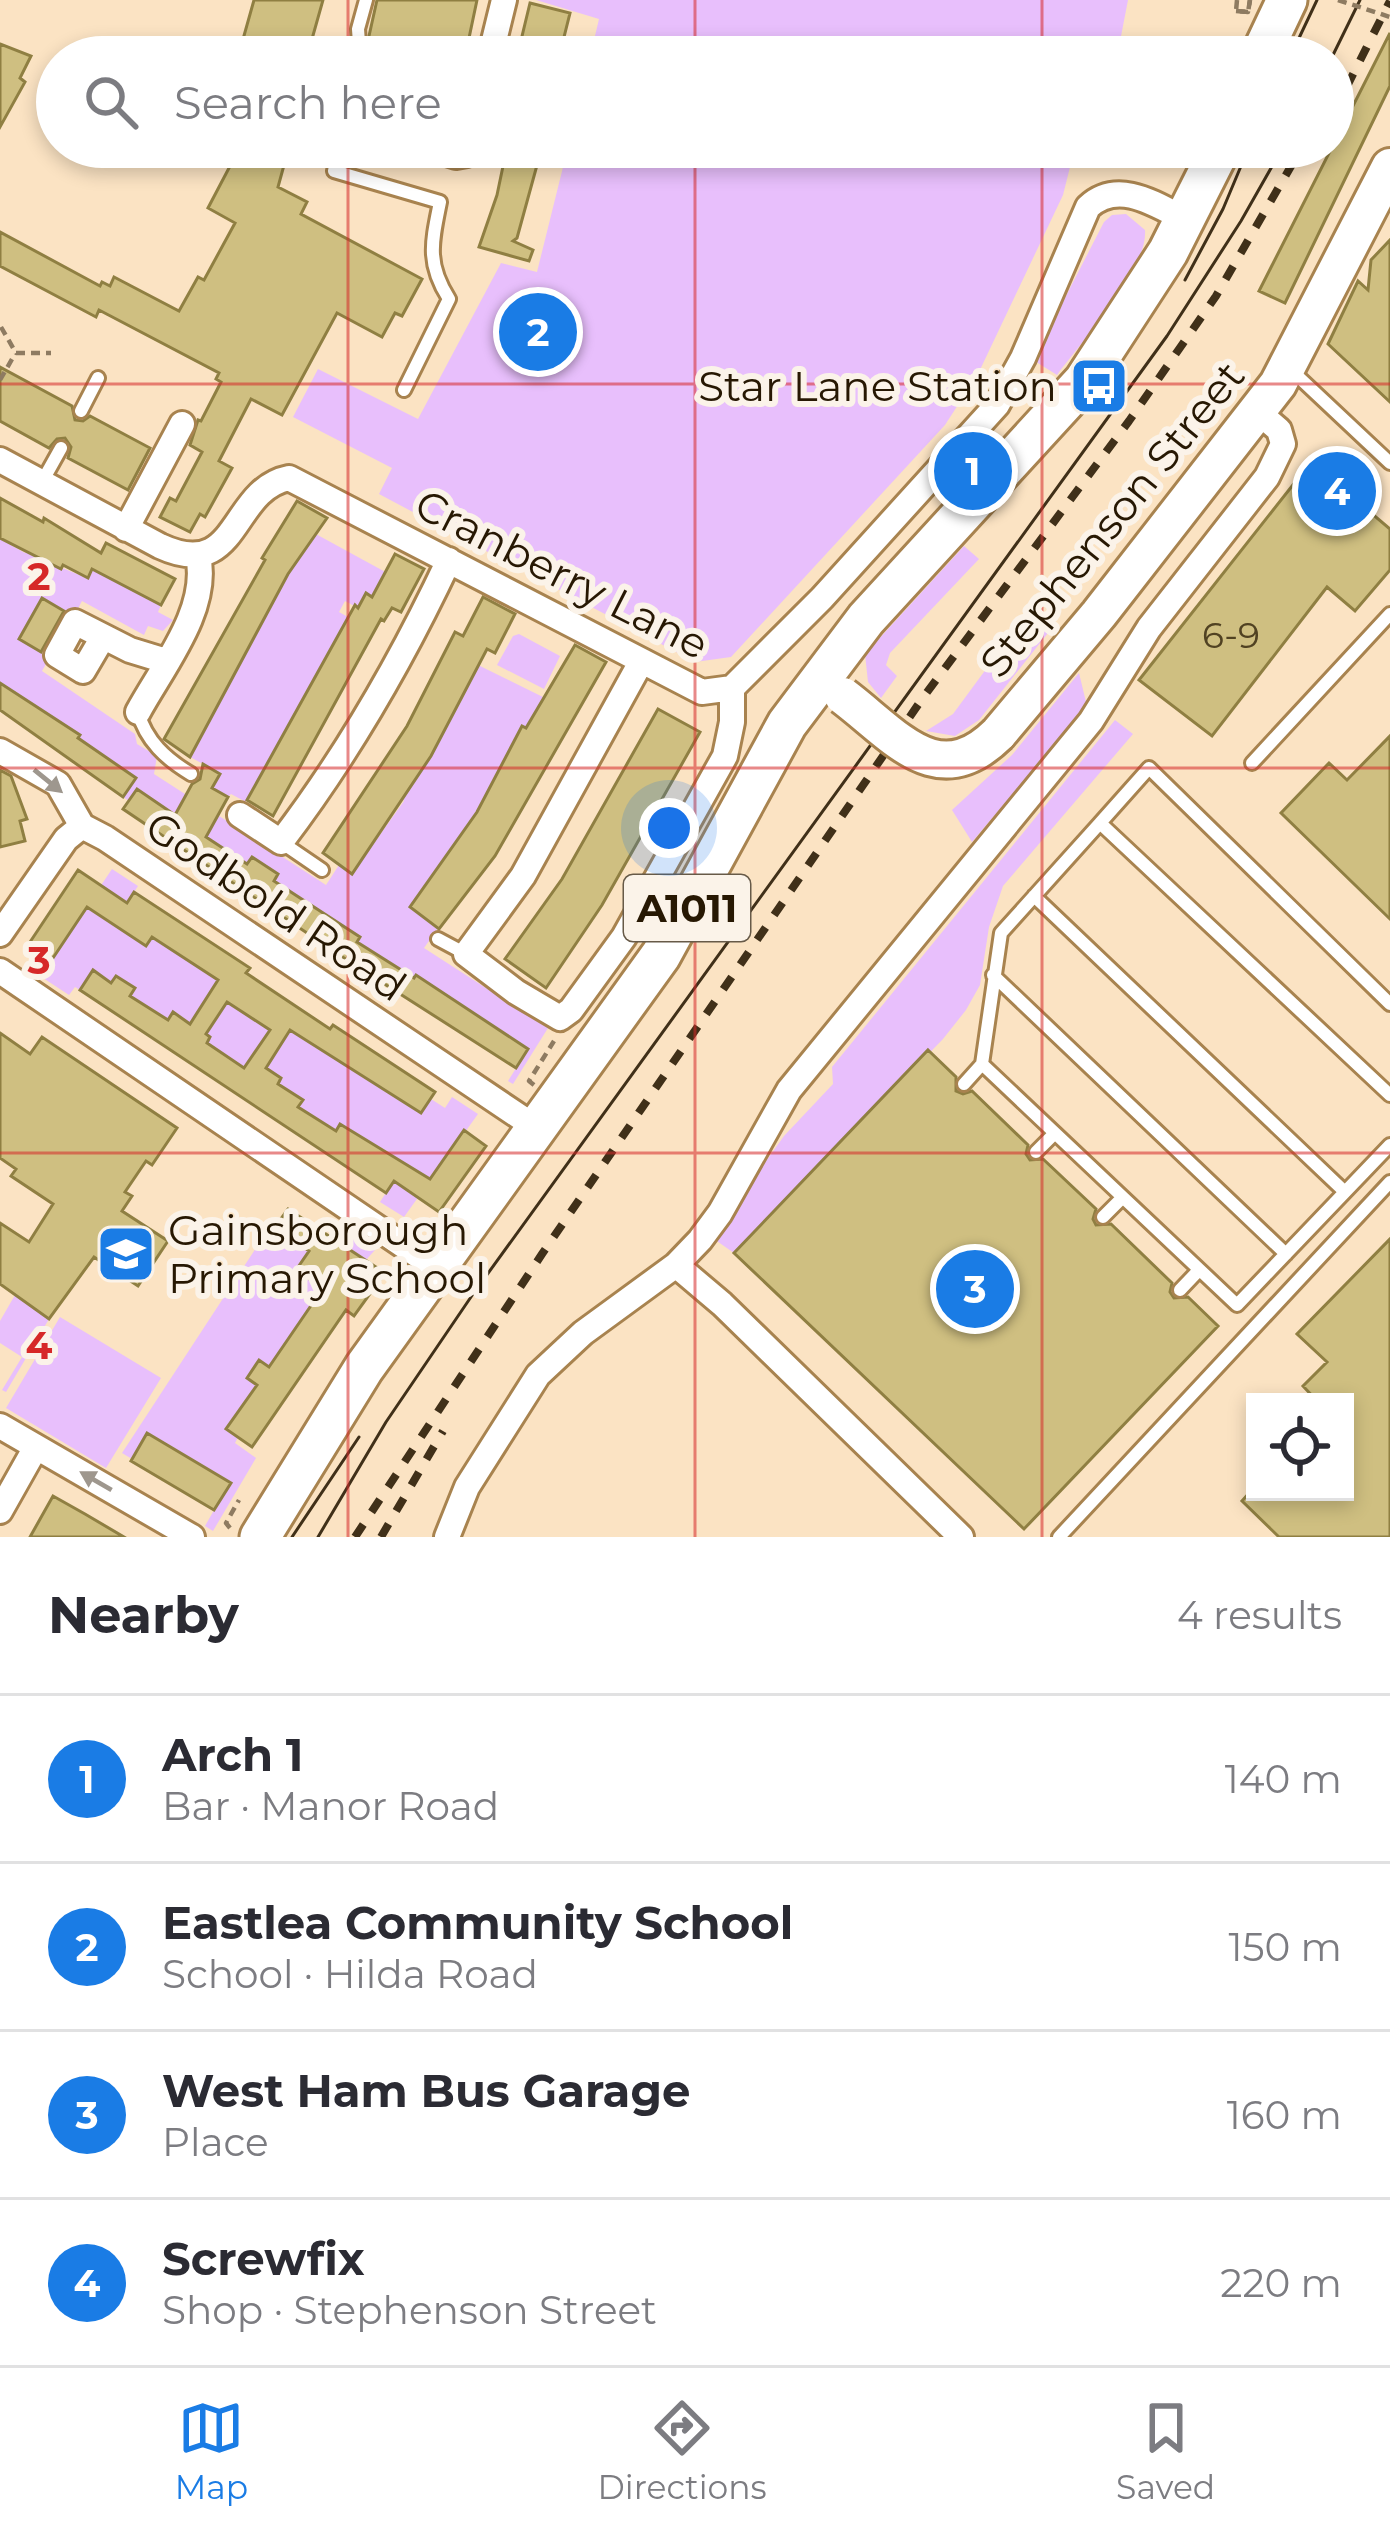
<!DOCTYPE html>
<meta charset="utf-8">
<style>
:root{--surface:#fff;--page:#f2f2f3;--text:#2b2b33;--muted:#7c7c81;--line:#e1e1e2;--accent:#1a7ce5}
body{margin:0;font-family:Montserrat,sans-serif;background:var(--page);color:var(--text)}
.controls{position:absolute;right:36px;bottom:36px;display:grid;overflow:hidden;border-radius:0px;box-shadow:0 6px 18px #0003}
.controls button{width:108px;height:108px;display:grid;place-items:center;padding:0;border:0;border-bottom:3px solid var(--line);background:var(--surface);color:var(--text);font:60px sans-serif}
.you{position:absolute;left:669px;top:828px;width:42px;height:42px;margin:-30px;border:9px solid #fff;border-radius:50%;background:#1a73e8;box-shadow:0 0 0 18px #1a73e833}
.badge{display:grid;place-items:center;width:78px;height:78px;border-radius:50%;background:var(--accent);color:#fff;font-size:39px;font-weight:700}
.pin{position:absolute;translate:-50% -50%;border:6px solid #fff;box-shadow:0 3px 12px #0006}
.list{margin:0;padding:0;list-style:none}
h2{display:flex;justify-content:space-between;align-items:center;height:156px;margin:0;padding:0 48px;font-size:51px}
h2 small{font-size:39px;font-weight:400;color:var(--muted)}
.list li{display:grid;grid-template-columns:78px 1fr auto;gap:36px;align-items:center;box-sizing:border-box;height:168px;padding:0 48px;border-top:3px solid var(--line)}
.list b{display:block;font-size:45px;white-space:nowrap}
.list p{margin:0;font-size:39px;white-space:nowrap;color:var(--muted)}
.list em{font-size:39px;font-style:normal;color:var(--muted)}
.icon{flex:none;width:66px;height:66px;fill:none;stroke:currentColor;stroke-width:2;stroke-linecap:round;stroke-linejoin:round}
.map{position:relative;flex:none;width:1390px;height:1537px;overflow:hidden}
.search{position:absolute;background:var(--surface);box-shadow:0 6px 18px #0003;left:36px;right:36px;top:36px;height:132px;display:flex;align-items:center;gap:30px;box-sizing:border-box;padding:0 42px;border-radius:66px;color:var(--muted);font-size:45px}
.sheet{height:828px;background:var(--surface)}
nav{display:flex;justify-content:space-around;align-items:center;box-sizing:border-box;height:168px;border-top:3px solid var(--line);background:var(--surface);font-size:33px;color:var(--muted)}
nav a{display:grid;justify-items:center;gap:6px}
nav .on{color:var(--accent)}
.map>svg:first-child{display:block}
.green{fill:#e8bffc}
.building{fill:#cfbf81;stroke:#8f7f42;stroke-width:3;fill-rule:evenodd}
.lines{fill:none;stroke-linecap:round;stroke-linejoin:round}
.lane-casing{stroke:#a8834f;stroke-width:18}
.street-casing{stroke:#a8834f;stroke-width:30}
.secondary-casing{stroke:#a8834f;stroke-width:42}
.primary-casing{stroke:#a8834f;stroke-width:45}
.path{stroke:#8e7b61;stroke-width:4.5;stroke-dasharray:9 6;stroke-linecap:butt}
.lane{stroke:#fff;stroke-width:12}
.street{stroke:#fff;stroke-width:24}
.secondary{stroke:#fff;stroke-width:36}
.primary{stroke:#fff;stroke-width:39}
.tram{stroke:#403019;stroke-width:3}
.rail{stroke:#403019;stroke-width:8;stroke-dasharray:15 15;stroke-linecap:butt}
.secondary-bridge-casing{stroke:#a8834f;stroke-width:42;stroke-linecap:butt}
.path-bridge{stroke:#8e7b61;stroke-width:4.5;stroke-dasharray:9 6;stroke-linecap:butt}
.secondary-bridge{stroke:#fff;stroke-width:36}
.oneway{fill:#9e978e}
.grid{fill:none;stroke:#d62828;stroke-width:3;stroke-opacity:0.55}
.labels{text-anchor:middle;stroke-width:12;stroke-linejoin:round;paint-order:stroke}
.number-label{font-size:36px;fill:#514222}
.shield{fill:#fbf3e9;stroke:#675a48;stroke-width:3}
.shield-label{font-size:39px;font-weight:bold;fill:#271803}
.poi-label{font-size:42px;fill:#271803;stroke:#fbf3e9;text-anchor:end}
.street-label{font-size:42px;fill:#271803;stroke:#fbf3e9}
.grid-label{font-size:39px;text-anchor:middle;font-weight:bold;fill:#d62828;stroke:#fbf3e9;stroke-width:12;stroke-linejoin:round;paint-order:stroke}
</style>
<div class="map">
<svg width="1390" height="1537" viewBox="0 0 1390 1537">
<rect width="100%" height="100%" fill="#fbe3c3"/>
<!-- green -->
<path class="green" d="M 536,0 L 1128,0 L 1117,57 L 590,57 L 599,19 Z
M 568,147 L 1075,147 L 1063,195 L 978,374 L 945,425 L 731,657 L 695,662 L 379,494 L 392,468 L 293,417 L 318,369 L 418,419 L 501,263 L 537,272 Z
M 1126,214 L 1145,230 C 1148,270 1081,342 1057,375 L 1033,360 L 1104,222 L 1112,215 Z
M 37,532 L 45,561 L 87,578 L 92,569 L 161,605 L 158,612 L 173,620 L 163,631 L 148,626 L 144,635 L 82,601 L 74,616 L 42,599 L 19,639 L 50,657 L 42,671 L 135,734 L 137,744 L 157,756 L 154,774 L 326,885 L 339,865 L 352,874 L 404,801 L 402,798 L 431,756 L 465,694 L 434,676 L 478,665 L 545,698 L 557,745 L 522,727 L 477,812 L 410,907 L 438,928 L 424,948 L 548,1028 L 513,1084 L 508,1081 L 528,1049 L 476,1015 L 457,1029 L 469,1009 L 417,975 L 404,995 L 408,974 L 362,945 L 347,957 L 360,937 L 308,902 L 294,921 L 301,899 L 274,881 L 252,857 L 235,883 L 190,825 L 137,789 L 129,801 L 123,797 L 135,778 L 83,742 L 67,755 L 79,734 L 26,700 L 7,715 L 20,695 L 0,682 L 0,539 L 25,553 Z
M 314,533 L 389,574 L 376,599 L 366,594 L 358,608 L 345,601 L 339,612 L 348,617 L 257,787 L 254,786 L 246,802 L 231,794 L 228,797 L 212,788 L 220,773 L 190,757 L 284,582 L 286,572 L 289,574 Z
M 964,546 L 979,559 L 890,653 L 886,665 L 897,676 L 881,698 L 868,682 L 865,654 Z
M 1017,627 L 1042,629 L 1048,633 L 979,720 L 955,736 L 926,731 L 953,714 Z
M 519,634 L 560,656 L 544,689 L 497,665 L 513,636 Z
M 1079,673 L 1087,706 L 972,842 L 952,810 L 1012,755 Z
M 1115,720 L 1133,734 L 1003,886 L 989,927 L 980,985 L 966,1010 L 943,1039 L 734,1253 L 711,1237 L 784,1136 L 833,1084 L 832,1067 Z
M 112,869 L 138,886 L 113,925 L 146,945 L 152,937 L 218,980 L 207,999 L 223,1009 L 235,990 L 238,1009 L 252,1019 L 255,1015 L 283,1039 L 290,1030 L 420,1113 L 431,1099 L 445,1108 L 452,1097 L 478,1114 L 404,1217 L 380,1202 L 405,1163 L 380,1147 L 374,1156 L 298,1107 L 302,1100 L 261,1109 L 281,1079 L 266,1068 L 268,1063 L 254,1054 L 244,1068 L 214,1048 L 193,1063 L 210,1037 L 174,1013 L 168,1020 L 130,996 L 135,988 L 117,976 L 111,983 L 93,971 L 80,990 L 75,987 L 69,995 L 40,976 Z
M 271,1225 L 309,1251 L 296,1270 L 315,1283 L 329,1264 L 334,1266 L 354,1236 L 375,1250 L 269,1367 L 258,1360 L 247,1377 L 257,1385 L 227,1429 L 238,1437 L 235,1443 L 256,1458 L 213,1531 L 205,1526 L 230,1482 L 148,1434 L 132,1459 L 122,1453 Z
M 15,1295 L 49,1319 L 6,1392 L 2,1390 L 22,1357 L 0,1343 L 0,1321 Z
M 60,1317 L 161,1378 L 106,1468 L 6,1408 Z"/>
<!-- building -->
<path class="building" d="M 254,0 L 323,0 L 312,39 L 349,50 L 349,57 L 238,57 Z
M 377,0 L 477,0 L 465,57 L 372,57 L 375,42 L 369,36 Z
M 530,3 L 570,13 L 559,57 L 517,57 Z
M 1390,33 L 1390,86 L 1285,303 L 1259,291 Z
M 0,44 L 31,56 L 20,78 L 25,82 L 0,127 Z
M 240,147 L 289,147 L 278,187 L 307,202 L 301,214 L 422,279 L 402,316 L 395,313 L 382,337 L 337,313 L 282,415 L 251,399 L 219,461 L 232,468 L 205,517 L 200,514 L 190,532 L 160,517 L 170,498 L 176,501 L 202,452 L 190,445 L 198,420 L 201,421 L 221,382 L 216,379 L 219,373 L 99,310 L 96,317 L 0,266 L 0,232 L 100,286 L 102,282 L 110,286 L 114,277 L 179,311 L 198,277 L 204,280 L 235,223 L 208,208 Z
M 507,147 L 542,147 L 517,238 L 513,241 L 533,250 L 529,261 L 479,247 L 497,195 Z
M 1390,240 L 1390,402 L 1328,344 L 1358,281 L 1368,290 L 1371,260 Z
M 0,367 L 72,406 L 75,420 L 83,421 L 90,416 L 150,448 L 128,490 L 68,458 L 71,447 L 65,438 L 57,439 L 49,448 L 0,421 Z
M 1311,462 L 1390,529 L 1390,570 L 1355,611 L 1327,587 L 1212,736 L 1139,680 Z
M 0,498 L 43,522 L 44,518 L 101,553 L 106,543 L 175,579 L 161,605 L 92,569 L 88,578 L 63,565 L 61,569 L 0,538 Z
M 297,501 L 327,518 L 288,574 L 190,757 L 164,739 L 265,560 L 262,558 Z
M 395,554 L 424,569 L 401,612 L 392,608 L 384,621 L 381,619 L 273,816 L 247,800 L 355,605 L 358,608 L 366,593 L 372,597 Z
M 483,597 L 515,614 L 495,653 L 487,649 L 431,756 L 352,874 L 323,853 L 407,726 L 455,632 L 463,636 Z
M 42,598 L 64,611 L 41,652 L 19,639 Z
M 575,645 L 606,662 L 495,856 L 439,929 L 410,907 L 477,812 L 522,726 L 526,728 Z
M 0,683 L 80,735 L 78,738 L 136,778 L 123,797 L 0,710 Z
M 658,709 L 700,732 L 602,905 L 546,988 L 505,959 L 562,879 Z
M 1390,736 L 1390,919 L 1281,813 L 1329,763 L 1347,780 Z
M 203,764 L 220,774 L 212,788 L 228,797 L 206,837 L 247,864 L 252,857 L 278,874 L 274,881 L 360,937 L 357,942 L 414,978 L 416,975 L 528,1049 L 516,1068 L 350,962 L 123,809 L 137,789 L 175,815 L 192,784 L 200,779 Z
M 0,770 L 11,776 L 27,819 L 20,821 L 25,841 L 0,847 Z
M 78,870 L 127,903 L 134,892 L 250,968 L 246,973 L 330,1029 L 333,1025 L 435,1092 L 421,1113 L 290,1030 L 266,1068 L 281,1078 L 278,1084 L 303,1100 L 298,1107 L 336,1131 L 340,1124 L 430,1179 L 464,1130 L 486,1146 L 439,1212 L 394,1181 L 386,1193 L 80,990 L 93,970 L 111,983 L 116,976 L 135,988 L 130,996 L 168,1020 L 173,1012 L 190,1024 L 218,980 L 152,937 L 146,946 L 87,907 L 53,958 L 30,942 ZM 227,1002 L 270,1030 L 244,1068 L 207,1043 L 210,1037 L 206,1034 Z
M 0,1033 L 30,1054 L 42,1037 L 177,1128 L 152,1165 L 146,1161 L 125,1192 L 132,1196 L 122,1211 L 168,1241 L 138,1286 L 94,1257 L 49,1319 L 0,1284 L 0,1223 L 29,1242 L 53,1204 L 11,1176 L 16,1169 L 0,1158 Z
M 928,1050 L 956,1077 L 956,1091 L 963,1094 L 972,1091 L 1028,1145 L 1026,1154 L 1030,1160 L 1043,1159 L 1096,1209 L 1093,1219 L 1096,1225 L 1111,1224 L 1172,1283 L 1170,1292 L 1174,1298 L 1188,1297 L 1218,1326 L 1024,1529 L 734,1253 Z
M 288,1209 L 385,1273 L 354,1316 L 346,1310 L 252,1447 L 226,1429 L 257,1385 L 247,1378 L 259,1360 L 269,1367 L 323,1288 L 296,1270 L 309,1251 L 275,1227 Z
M 1390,1239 L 1390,1537 L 1279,1537 L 1242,1501 L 1250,1492 L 1345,1492 L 1345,1402 L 1318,1402 L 1303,1386 L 1327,1362 L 1297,1334 Z
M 147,1433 L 231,1483 L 214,1510 L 131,1461 Z
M 53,1496 L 85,1514 L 124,1537 L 30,1537 Z"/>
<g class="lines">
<defs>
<path id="lane" d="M 360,57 L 358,29 L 366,0
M 339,147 L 334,171 L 440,202 C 432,242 426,263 449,299 L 404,390
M 1290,369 L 1390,463
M 81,411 L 98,378
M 42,482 L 61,448
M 138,712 C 146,741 166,759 191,774
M 1252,763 L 1390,614
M 1100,823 L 1149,768 L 1390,1004
M 281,842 L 322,870
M 1034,896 L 1345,1192
M 438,939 L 466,954
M 993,975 L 1286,1254
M 964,1084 L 982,1064
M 1390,1095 L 1100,823 L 1001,933 L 982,1064 L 1237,1305 L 1390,1145
M 1036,1152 L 1054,1134
M 1103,1217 L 1122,1198
M 1180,1290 L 1199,1270
M 1059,1537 L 1390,1182"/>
<path id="street" d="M 490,57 L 504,0
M 428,147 L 456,156 L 467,154 L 468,147
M 0,460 L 160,546 C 240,583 229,490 289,478 L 702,692 L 732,688 L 822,598 L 997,405 L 1023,358 L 1088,207 C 1118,179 1155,204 1186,220
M 126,529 L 182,424
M 103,637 L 83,671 L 57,655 L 75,622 L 130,650 L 166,661
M 641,662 L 523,876 L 466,954 L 516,992 L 560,1018 L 571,1010 L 624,937 L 725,756 L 732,722 L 732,688
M 138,712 C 163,666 210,609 198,556
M 0,751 L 58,784 L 82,826
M 240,815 L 281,842 C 348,754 402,660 449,560
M 0,934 L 66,839 L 82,826 L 105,838 L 538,1129
M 0,971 L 438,1269
M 676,1265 L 722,1304 L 961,1537
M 0,1426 L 192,1537
M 0,1511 L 36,1447
M 447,1537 L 467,1487 L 538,1375 L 583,1333 L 676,1265 L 700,1240 L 720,1213 L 789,1090 L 1091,721 L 1149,628 L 1267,477 L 1283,444 L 1279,430 L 1258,412"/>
<path id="secondary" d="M 998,734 L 1099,614 L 1278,384 L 1390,167"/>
<path id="primary" d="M 1260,57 L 1287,0
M 260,1537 L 364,1368 L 661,955 L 787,724 L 866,619 L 1084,381 L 1168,252 L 1221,147"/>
</defs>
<!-- lane casing -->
<use href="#lane" class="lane-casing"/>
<!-- street casing -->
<use href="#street" class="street-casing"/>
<!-- secondary casing -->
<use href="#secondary" class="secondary-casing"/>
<!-- primary casing -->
<use href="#primary" class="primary-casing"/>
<!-- path -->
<path class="path" d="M 1237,0 L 1236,11 L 1248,12 L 1250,0
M 1,327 L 16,353 L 51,353
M 0,380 L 15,354
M 534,1085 L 529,1081 L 554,1041
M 230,1528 L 226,1523 L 239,1500"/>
<!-- lane -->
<use href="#lane" class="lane"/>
<!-- street -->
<use href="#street" class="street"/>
<!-- secondary -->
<use href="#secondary" class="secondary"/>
<!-- primary -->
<use href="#primary" class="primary"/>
<!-- tram -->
<path class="tram" d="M 1290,57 L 1317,0
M 1332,57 L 1360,0
M 1185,280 L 1223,209 L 1249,147
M 292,1537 L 359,1437
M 318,1537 L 386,1422 L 473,1294 L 1167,336 L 1241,221 L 1283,147"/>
<!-- rail -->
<path class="rail" d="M 1333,114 L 1390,1
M 355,1537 L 542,1254 L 922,699 L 1129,421 L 1216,296 L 1302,147
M 381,1537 L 443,1431"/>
<defs>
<path id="secondary-bridge" d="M 843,696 C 895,735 937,794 998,734"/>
</defs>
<!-- secondary-bridge casing -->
<use href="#secondary-bridge" class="secondary-bridge-casing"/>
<!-- path-bridge -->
<path class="path-bridge" d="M 1338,0 L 1390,17
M 1236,11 L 1248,12 L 1250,0"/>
<!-- secondary-bridge -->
<use href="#secondary-bridge" class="secondary-bridge"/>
</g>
<!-- one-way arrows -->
<defs><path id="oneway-solid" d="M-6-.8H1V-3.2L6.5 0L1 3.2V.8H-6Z" transform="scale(3)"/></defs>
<g class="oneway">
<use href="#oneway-solid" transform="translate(48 781) rotate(39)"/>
<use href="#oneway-solid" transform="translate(96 1481) rotate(-150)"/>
</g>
<!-- grid -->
<path class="grid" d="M 348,0 L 348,57M 695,0 L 695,57M 1042,0 L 1042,57M 348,147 L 348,1537M 695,147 L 695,1537M 1042,147 L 1042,1537M 0,384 L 1390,384M 0,768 L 1390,768M 0,1153 L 1390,1153"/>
<!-- icons -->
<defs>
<symbol id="bus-square" viewBox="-11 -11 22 22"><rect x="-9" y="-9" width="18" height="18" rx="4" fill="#1a7ce5" stroke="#fbf3e9"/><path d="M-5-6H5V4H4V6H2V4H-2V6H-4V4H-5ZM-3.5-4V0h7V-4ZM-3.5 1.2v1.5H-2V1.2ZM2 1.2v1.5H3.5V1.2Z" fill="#fff"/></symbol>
<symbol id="school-square" viewBox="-11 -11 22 22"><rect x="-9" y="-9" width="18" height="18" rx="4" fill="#1a7ce5" stroke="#fbf3e9"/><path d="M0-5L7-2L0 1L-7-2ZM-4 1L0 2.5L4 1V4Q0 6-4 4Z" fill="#fff"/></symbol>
</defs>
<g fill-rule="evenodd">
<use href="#bus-square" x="1066" y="353" width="66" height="66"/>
<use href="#school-square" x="93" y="1221" width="66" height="66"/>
</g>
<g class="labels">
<!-- number labels -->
<g class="number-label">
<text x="1231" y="648">6-9</text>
</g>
<!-- shield labels -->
<rect class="shield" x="624" y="875" width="126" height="66" rx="9"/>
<g class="shield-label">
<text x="687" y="922">A1011</text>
</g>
<!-- poi labels -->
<g class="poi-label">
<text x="1057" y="401">Star Lane Station</text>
<text x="168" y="1245" text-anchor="start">Gainsborough<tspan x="168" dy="48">Primary School</tspan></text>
</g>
<!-- street labels -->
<g class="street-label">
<text transform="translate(1112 519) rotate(-51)" y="15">Stephenson Street</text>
<text transform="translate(562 574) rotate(27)" y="15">Cranberry Lane</text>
<text transform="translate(276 906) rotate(34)" y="15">Godbold Road</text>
</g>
</g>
<g class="grid-label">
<text x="39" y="590">2</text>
<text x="39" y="974">3</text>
<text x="39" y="1359">4</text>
</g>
</svg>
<div class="controls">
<button><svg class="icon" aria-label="locate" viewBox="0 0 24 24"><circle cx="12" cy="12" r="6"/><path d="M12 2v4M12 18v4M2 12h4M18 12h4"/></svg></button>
</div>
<div class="you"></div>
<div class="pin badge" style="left:973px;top:471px">1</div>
<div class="pin badge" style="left:538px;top:332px">2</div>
<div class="pin badge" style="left:975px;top:1289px">3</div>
<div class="pin badge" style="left:1337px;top:491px">4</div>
<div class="search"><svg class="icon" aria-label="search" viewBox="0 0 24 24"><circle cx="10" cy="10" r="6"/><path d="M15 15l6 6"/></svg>Search here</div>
</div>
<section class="sheet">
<h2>Nearby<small>4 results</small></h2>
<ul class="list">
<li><span class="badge">1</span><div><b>Arch 1</b><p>Bar · Manor Road</p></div><em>140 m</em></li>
<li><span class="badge">2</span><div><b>Eastlea Community School</b><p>School · Hilda Road</p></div><em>150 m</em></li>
<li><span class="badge">3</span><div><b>West Ham Bus Garage</b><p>Place</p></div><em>160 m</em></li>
<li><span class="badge">4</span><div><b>Screwfix</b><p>Shop · Stephenson Street</p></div><em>220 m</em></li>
</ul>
</section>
<nav>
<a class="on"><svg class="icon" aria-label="map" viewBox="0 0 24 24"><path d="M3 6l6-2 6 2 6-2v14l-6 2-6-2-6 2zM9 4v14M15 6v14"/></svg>Map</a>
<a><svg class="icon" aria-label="directions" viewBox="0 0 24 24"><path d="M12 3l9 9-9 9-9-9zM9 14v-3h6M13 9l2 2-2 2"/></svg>Directions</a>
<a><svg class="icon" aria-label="saved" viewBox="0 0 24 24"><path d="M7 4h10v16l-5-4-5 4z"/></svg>Saved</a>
</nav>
